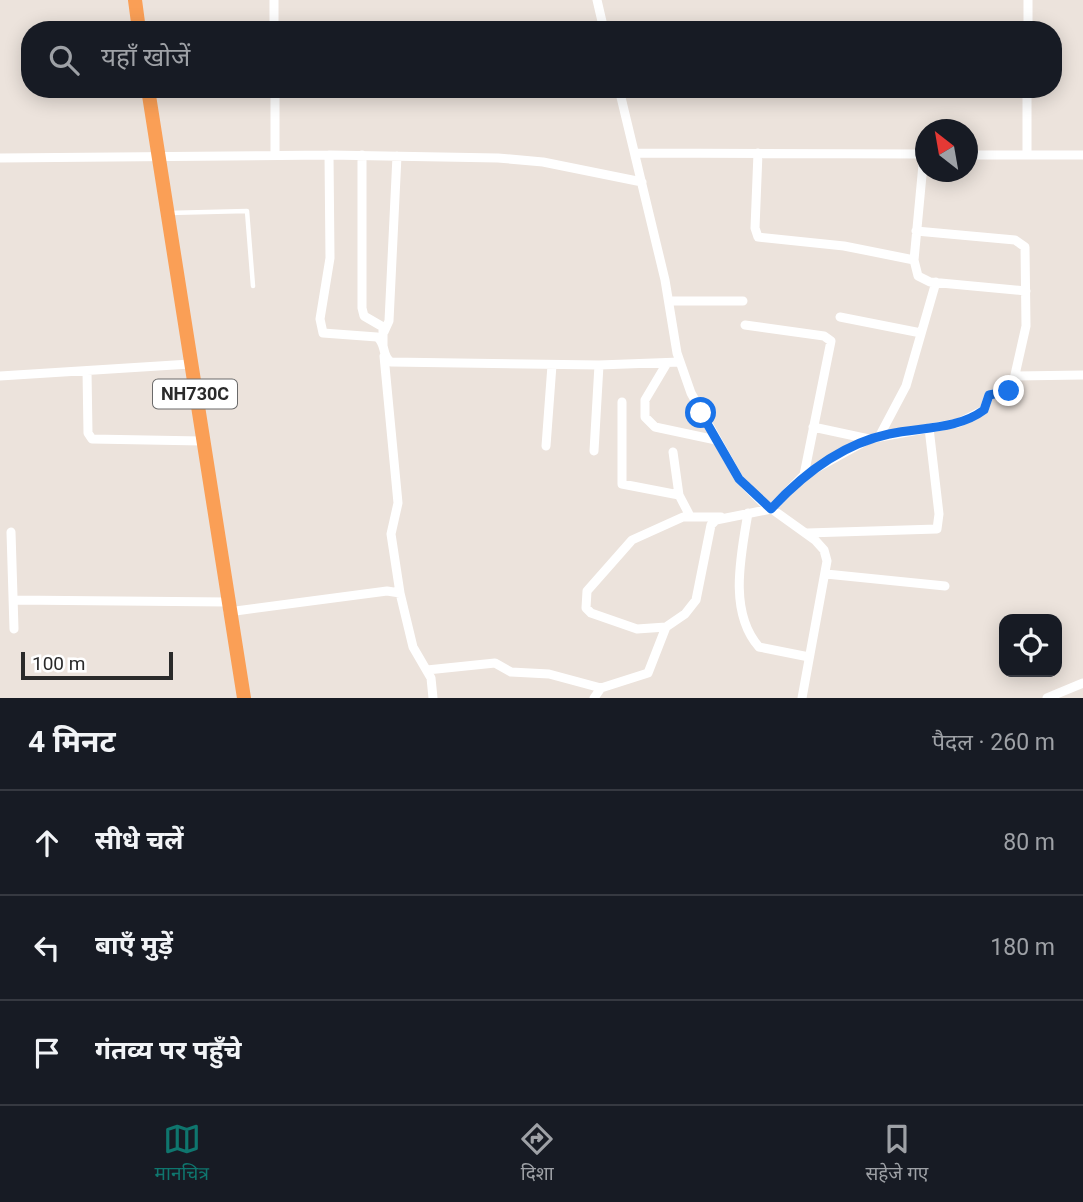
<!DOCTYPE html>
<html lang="hi">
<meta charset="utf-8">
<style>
:root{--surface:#171b24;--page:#242831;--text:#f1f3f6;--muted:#9ea1a6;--line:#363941;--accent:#0f766e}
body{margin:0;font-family:Roboto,"Noto Sans Devanagari",sans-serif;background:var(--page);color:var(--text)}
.controls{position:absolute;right:21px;bottom:21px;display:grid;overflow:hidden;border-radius:14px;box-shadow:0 4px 18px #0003}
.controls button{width:63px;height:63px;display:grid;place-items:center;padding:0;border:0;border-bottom:2px solid var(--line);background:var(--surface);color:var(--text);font:35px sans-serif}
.compass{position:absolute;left:915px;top:119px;width:63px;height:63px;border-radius:50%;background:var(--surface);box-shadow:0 4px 18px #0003;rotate:329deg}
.scale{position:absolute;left:21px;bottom:18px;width:152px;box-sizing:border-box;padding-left:7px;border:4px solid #2a2a2a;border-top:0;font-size:19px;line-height:24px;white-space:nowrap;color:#2a2a2a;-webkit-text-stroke:5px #fff;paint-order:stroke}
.stop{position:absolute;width:21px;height:21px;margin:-16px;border:5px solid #1a73e8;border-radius:50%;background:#fff}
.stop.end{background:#1a73e8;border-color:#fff;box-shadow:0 2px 7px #0008}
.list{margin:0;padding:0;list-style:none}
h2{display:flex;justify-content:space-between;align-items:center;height:91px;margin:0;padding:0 28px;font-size:30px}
h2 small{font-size:23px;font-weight:400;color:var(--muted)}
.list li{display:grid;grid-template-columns:46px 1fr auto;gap:21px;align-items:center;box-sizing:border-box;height:105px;padding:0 28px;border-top:2px solid var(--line)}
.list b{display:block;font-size:26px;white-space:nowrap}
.list em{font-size:23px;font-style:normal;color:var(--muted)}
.icon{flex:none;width:38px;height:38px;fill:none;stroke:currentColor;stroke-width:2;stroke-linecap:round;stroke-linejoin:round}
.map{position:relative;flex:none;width:1083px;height:698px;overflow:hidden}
.search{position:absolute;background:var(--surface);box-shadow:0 4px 18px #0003;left:21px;right:21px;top:21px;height:77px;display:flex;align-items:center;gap:18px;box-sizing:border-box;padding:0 24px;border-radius:28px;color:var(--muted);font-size:26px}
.sheet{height:406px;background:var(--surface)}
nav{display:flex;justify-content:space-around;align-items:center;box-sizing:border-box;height:98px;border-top:2px solid var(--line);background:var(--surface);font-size:19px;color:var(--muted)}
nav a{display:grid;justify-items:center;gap:4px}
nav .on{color:var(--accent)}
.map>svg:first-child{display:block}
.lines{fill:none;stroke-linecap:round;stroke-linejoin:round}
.service{stroke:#fff;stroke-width:4.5}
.minor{stroke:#fff;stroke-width:9}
.trunk{stroke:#fa9f56;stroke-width:14}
.route{stroke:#1a73e8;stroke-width:9}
.labels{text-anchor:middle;stroke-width:5;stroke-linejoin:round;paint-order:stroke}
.shield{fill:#fff;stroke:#6a6a6a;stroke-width:2}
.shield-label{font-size:18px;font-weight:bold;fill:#2a2a2a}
</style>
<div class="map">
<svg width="1083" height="698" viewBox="0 0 1083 698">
<rect width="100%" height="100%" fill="#ece3dc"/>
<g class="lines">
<!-- service -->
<path class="service" d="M 168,213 L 247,211 L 253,286"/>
<!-- minor -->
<path class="minor" d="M 274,0 L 274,30
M 597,0 L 604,30
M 1028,30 L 1028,0
M 275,89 L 275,155
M 619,89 L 665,280 L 677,353 L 691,393 L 739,479 L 762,502 L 815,540 L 824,550 L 827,561 L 802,698
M 635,153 L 926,154
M 758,153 L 755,228 L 758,237 L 844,246 L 914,260
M 924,154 L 914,260 L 918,276 L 930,282 L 1026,291
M 329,155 L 330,258 L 320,319 L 323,333 L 377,337 C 387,344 381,356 391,362 L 599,365 L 680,362
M 362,155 L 362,308 L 364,316 L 383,327 L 383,345
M 968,155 L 1083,155
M 1027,155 L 1027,89
M 0,158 L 329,155 L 498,158 L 543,162 L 642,182
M 669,301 L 743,301
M 840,317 L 921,333
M 745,325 L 824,336 L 831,341 L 804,475
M 384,332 L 389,321 L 397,156
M 384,356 L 398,503 L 391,534 L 400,593
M 667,363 L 645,400 L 645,417 L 655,427 L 716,440
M 87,371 L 88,433 L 92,439 L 202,441
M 0,376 L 190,364
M 1015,376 L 1083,375
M 622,402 L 622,484 L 679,495
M 813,427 L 869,439
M 879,437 L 906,386 L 936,282
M 546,446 L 552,365
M 594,451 L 599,365
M 673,452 L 679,495 L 690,516
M 748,513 C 741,555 728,612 759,647 L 809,657
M 11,532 L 14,629
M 807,533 L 937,529 L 939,514 L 929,428
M 826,574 L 945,586
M 13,600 L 227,602
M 228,612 L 387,591 L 400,593 L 413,647 L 431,678 L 433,698
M 666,627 L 637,629 L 591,613 L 586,608 L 587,591 L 632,540 L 683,517 L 721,517
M 427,670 L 495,663 L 511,672 L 549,674 L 601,688
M 594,698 L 601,688 L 648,673 L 666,627 L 685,614 L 696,600 L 711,525 L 716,520 L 771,509 L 804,475 L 869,439 L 958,423 L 984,410 L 989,395 L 1012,388 L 1026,326 L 1025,247 L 1015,240 L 916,231
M 1047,698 L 1083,683"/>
<!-- trunk -->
<path class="trunk" d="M 135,0 L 139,30
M 148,89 L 244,698"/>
</g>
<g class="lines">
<!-- route -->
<path class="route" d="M 701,413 L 739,479 L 771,509 C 803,474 842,444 889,434 C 921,427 957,430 984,410 L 989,395 L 1009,391"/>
</g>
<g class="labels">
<!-- shield labels -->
<rect class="shield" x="153" y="379.5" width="84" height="29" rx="5"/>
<g class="shield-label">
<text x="195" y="400">NH730C</text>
</g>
</g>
</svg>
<div class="controls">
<button><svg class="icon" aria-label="locate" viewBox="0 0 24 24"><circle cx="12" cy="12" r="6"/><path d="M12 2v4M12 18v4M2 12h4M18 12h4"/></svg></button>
</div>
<svg class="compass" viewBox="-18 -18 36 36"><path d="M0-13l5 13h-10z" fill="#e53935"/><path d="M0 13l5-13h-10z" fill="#9ea1a6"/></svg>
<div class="scale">100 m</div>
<div class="stop" style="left:701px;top:413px"></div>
<div class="stop end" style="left:1009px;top:391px"></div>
<div class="search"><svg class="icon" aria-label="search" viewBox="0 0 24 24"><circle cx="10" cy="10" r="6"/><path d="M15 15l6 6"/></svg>यहाँ खोजें</div>
</div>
<section class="sheet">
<h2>4 मिनट<small>पैदल · 260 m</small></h2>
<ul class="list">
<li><svg class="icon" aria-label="ahead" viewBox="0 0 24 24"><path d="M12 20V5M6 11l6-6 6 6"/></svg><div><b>सीधे चलें</b></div><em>80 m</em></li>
<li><svg class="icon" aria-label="left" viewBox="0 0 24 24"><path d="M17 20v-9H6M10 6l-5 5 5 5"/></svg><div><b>बाएँ मुड़ें</b></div><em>180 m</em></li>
<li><svg class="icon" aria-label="arrive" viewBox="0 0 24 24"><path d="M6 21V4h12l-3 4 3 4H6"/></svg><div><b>गंतव्य पर पहुँचे</b></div></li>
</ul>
</section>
<nav>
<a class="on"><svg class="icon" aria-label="map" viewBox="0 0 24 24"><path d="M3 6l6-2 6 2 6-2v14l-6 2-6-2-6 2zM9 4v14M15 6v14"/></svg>मानचित्र</a>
<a><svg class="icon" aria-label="directions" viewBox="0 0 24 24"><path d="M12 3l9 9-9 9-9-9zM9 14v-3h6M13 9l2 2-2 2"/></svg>दिशा</a>
<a><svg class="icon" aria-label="saved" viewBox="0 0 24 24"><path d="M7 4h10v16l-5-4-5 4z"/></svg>सहेजे गए</a>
</nav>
